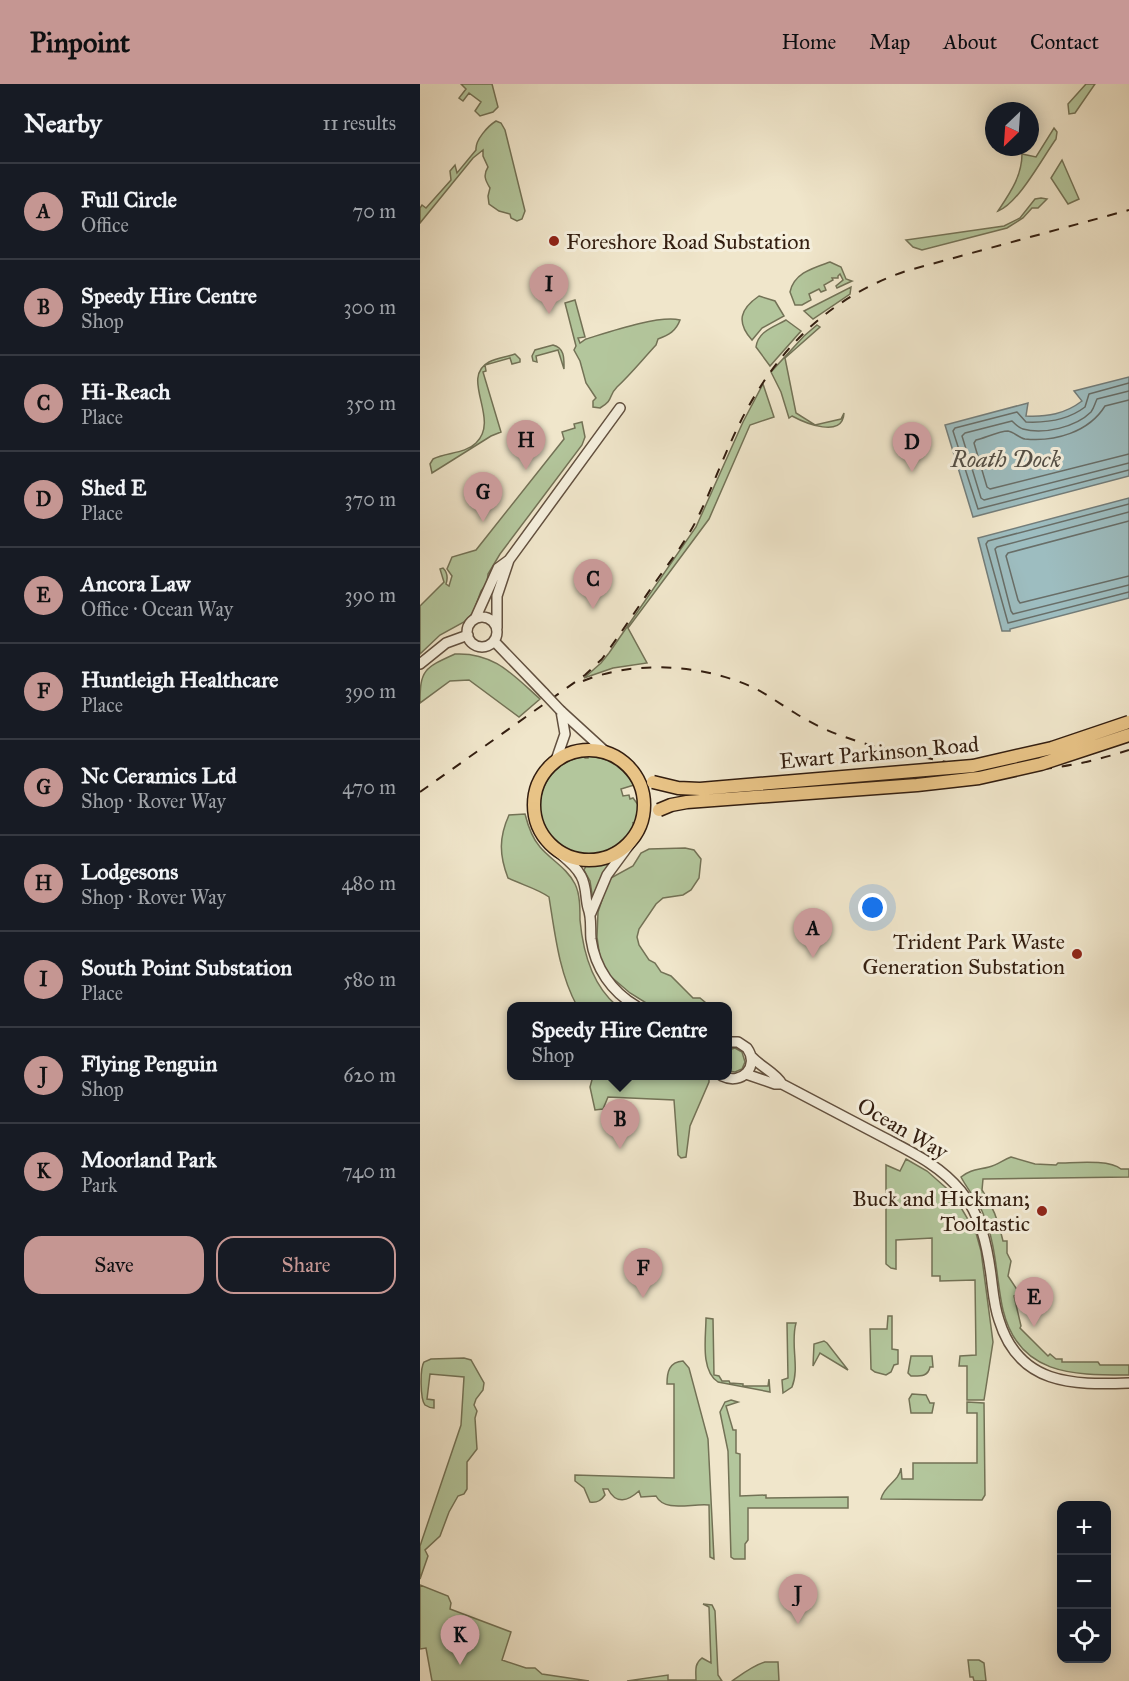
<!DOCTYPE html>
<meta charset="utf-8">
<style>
:root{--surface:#171b24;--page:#20242c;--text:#f1f3f6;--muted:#9ea1a6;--line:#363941;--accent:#c59692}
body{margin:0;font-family:"IM FELL Great Primer",serif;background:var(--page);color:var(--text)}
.controls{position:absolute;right:18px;bottom:18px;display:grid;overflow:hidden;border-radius:12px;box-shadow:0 3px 15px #0003}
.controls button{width:54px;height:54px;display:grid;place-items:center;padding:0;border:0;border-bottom:2px solid var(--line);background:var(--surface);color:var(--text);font:30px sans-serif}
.compass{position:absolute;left:565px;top:18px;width:54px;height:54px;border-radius:50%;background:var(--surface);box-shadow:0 3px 15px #0003;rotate:205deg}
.you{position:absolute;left:453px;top:824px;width:21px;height:21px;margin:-15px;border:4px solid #fff;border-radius:50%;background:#1a73e8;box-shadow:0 0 0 9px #1a73e833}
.badge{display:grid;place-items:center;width:39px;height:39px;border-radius:50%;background:var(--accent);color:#111;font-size:20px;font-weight:700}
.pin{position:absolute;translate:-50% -50px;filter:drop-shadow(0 2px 3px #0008)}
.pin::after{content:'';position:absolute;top:32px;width:21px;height:18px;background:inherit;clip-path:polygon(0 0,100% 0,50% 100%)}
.popup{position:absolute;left:87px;top:918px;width:225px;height:78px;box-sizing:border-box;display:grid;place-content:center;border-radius:12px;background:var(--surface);filter:drop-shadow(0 2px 4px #0005);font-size:20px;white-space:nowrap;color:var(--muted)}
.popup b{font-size:22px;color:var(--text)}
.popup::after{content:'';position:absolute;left:50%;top:100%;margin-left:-12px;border:12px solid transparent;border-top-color:var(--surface)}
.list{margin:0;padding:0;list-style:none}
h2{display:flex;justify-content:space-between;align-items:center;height:78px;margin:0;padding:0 24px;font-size:26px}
h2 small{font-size:20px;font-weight:400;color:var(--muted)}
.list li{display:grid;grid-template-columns:39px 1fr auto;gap:18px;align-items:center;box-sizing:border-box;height:96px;padding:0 24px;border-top:2px solid var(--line)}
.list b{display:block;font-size:22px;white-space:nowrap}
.list p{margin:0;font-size:20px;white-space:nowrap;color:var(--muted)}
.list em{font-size:20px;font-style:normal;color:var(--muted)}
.actions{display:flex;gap:12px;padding:18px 24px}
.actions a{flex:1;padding:14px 0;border:2px solid var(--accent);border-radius:18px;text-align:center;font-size:21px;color:var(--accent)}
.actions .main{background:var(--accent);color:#111}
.icon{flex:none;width:33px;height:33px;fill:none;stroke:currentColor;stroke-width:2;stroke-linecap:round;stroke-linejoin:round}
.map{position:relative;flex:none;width:709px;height:1597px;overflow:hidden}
header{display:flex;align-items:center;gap:36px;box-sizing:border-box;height:84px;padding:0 30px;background:var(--accent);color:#111}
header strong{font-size:28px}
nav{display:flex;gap:33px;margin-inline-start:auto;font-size:21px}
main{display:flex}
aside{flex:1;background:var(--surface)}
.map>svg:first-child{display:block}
.green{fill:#b3c69c;stroke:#737256;stroke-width:1.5}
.water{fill:#9dbdc0;stroke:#737d7a;stroke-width:1.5}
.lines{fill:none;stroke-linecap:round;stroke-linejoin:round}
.shore{stroke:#686e68;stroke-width:1.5}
.tertiary-casing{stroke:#62503f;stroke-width:12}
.primary-casing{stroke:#331e10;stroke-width:15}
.tertiary{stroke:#f5efdd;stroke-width:9}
.primary{stroke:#e8c386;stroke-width:12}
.rail{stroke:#331e10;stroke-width:2;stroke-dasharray:10 10;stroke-linecap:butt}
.tertiary-bridge-casing{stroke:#62503f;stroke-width:12;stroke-linecap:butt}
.primary-bridge-casing{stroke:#331e10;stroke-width:15;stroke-linecap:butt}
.tertiary-bridge{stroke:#f5efdd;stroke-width:9}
.primary-bridge{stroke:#e8c386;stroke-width:12}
.poi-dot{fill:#8f2418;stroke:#f5efdd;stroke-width:2}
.labels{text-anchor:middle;stroke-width:6;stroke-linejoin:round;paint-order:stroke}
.poi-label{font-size:22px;fill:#331e10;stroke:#f5efdd;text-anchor:end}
.street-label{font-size:22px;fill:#331e10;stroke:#f5efdd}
.water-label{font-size:24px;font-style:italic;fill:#534e45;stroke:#f5efdd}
</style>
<header>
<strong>Pinpoint</strong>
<nav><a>Home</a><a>Map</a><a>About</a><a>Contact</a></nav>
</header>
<main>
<aside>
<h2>Nearby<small>11 results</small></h2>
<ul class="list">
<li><span class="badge">A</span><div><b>Full Circle</b><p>Office</p></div><em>70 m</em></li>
<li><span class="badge">B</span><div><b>Speedy Hire Centre</b><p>Shop</p></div><em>300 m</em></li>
<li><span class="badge">C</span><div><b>Hi-Reach</b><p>Place</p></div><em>350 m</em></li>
<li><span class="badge">D</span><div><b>Shed E</b><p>Place</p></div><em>370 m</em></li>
<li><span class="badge">E</span><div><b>Ancora Law</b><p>Office · Ocean Way</p></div><em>390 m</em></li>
<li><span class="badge">F</span><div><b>Huntleigh Healthcare</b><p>Place</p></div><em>390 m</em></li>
<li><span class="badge">G</span><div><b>Nc Ceramics Ltd</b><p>Shop · Rover Way</p></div><em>470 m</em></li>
<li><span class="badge">H</span><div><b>Lodgesons</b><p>Shop · Rover Way</p></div><em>480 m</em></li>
<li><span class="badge">I</span><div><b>South Point Substation</b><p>Place</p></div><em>580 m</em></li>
<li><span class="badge">J</span><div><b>Flying Penguin</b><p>Shop</p></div><em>620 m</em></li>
<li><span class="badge">K</span><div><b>Moorland Park</b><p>Park</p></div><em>740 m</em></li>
</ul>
<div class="actions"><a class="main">Save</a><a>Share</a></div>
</aside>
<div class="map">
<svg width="709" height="1597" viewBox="0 0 709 1597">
<rect width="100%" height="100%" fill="#f0e6cb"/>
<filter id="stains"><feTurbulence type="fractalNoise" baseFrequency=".00333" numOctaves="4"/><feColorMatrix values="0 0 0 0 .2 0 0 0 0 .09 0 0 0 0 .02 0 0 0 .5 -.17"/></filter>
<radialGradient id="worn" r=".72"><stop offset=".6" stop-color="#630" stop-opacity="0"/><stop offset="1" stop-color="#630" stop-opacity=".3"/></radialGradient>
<!-- green -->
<path class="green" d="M 41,0 L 72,0 L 78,23 L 73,28 L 60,32 L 55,27 L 61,18 L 49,9 L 43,17 L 39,14 L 46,5 Z
M 666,0 L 675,0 L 655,29 L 649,30 L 648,20 Z
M 76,37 L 81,39 L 85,46 L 105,127 L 102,135 L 97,137 L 91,134 L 90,130 L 79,127 L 69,120 L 68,112 L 70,104 C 65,96 63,91 68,83 L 63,72 L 63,66 L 53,74 L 0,139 L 0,124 L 2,121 L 6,124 L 31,96 L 30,87 L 35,81 L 37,89 L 56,66 C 55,56 68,42 76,37 Z
M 634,44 L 637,48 L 636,55 C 623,73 598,120 578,127 C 590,109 602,92 602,70 L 616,73 Z
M 642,76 L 659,115 L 648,120 L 631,94 Z
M 621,114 L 627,115 L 618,124 L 612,124 L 603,134 L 587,144 L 502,166 L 493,163 L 486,156 L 584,142 L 600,134 L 615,115 Z
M 410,178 L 421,183 L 426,195 L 432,197 L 417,204 L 416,202 L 423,196 L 420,190 L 418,192 L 418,194 L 412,194 L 413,196 L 404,201 L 406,206 L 401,208 L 399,205 L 389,210 L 391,216 L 382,221 L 375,221 L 370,208 C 374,189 393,184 410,178 Z
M 431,203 L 430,210 L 393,235 L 384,227 Z
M 339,212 L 355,217 L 364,232 L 342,244 L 332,256 C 316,238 320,225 339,212 Z
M 155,216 L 165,253 L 158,254 L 160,259 L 166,255 C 189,248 238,231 260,236 C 256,247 249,251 238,255 L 236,261 C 223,275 211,290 197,303 C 188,312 194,316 180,324 L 173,323 L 173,317 L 176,314 L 166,299 L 160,277 L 154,266 L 156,262 L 145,219 Z
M 366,236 L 381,247 L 350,282 L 336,263 C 338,247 354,243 366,236 Z
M 397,241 L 400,243 L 365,274 L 376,329 L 395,341 L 421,335 L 424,329 C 423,355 385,339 372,332 L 369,334 L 361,308 L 351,288 L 384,252 Z
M 133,261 C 145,264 144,275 144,285 L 138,266 L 116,272 L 117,278 L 113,277 L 112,272 L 115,266 Z
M 95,270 L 100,275 L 100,278 L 92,280 L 90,274 L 65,281 L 66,287 L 63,288 L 81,348 L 71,352 L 12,389 L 10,380 L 13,375 C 26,368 45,370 56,359 C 81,335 39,294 69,278 C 77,274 87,273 95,270 Z
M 343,300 L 354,333 L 330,341 L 289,435 L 208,544 L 227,579 L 193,584 L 164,594 L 181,579 L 189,569 L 276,443 L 323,338 Z
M 162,338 L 165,353 L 162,361 L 80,470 L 68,490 L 67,499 L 61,507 L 53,529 L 44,538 L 20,551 L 0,570 L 0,522 L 24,498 L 20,485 L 23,484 C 28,489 28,494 26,500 L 29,502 L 32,492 L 27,485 L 32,473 L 56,466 L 144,355 L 142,348 L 155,344 L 154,340 Z
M 35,570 C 74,568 93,591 120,615 L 99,633 L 49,596 L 30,597 L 0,619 C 0,586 4,584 35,570 Z
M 164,672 L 165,674 L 168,674 L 168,672 C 189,673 203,683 214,701 L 201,705 L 203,712 L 209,711 L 210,715 L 213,714 L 219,722 L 216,740 L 213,739 L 214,743 C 206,757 196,766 179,770 C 117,784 92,688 164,672 Z
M 105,730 C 108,742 112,754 120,763 C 131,776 147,784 155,800 C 160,810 160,824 160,836 C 163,869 172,901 197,922 L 157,922 C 139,889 135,850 129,813 C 116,804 102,801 88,794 C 79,771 79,753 89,731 Z
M 265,764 L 274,766 L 281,775 L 279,794 L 271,806 L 263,811 L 243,814 L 236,820 L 219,845 L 217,853 L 219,861 L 229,876 L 235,879 L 241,888 L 251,892 L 273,914 L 280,914 L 286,919 L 287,922 L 231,922 L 210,909 L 189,891 L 180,874 L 177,853 L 178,828 L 189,795 L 213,782 L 221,769 L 229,765 Z
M 188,780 L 173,816 L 170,797 L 164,786 L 166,782 Z
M 315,964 L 322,968 L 325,978 L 322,985 L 315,988 L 308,987 L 308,966 Z
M 173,992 L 289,992 L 289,998 L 270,1042 L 266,1073 L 261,1074 L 258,1071 L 254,1016 L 188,1013 L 183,1025 L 175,1026 L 170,1003 Z
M 591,1073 L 615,1080 L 636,1081 L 638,1079 C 654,1079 689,1075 701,1085 L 709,1085 L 709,1093 L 563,1095 L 562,1106 C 573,1122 579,1138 583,1157 L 587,1157 L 587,1169 L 591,1177 L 588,1192 L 598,1207 L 599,1210 L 594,1212 L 601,1242 L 600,1244 L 628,1272 L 630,1270 L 636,1275 L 642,1275 L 642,1278 L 678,1278 L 680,1281 L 709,1281 L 709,1291 C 654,1291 599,1292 583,1226 C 578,1204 577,1180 572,1158 C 570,1148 566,1136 562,1127 C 556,1115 546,1103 541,1093 C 551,1085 558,1086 569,1083 C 577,1081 583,1076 591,1073 Z
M 486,1075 L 507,1087 L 533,1110 L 556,1149 L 561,1167 L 573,1258 L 564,1316 L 547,1316 L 547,1282 L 539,1282 L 540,1272 L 556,1271 L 555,1196 L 520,1197 L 520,1192 L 512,1192 L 512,1154 L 476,1156 L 476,1185 L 471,1184 L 466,1180 L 466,1081 L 480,1087 Z
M 468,1232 L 472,1232 L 472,1265 L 478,1266 L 478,1280 L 474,1281 L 471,1288 L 466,1291 L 455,1288 L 451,1285 L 450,1245 L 467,1245 Z
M 286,1234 L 293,1235 L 294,1291 L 299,1292 L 302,1297 L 309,1297 L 310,1299 L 323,1300 L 323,1302 L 348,1302 L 349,1295 L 350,1308 L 298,1298 C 280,1286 286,1253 286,1234 Z
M 367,1239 L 376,1239 C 370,1260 380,1284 372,1303 L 363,1309 L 362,1296 L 368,1294 Z
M 404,1257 L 407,1259 L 428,1286 L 400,1269 L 393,1282 L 394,1260 Z
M 491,1272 L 512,1272 L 513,1283 L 510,1283 C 508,1293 500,1292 491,1292 L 488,1289 Z
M 11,1275 L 44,1274 L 51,1276 L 64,1299 L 63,1306 L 56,1315 L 54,1321 L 57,1327 L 55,1334 L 57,1365 L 47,1378 L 47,1405 L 44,1410 L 38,1412 L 29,1428 L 20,1452 L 5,1466 L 8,1472 L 0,1495 L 0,1462 L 41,1341 L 44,1293 L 10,1290 L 7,1315 L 14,1316 L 14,1324 C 10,1324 8,1323 5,1321 C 0,1315 0,1284 4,1278 Z
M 263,1277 L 269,1284 L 288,1355 L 294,1475 L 290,1473 L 289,1421 C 272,1419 245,1429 236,1412 L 221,1413 L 219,1407 C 208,1417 196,1421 188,1405 L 183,1405 L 185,1411 C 181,1417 177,1419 170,1418 L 164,1404 L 155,1397 L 155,1391 L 254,1394 L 254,1300 L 247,1300 C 247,1288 249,1278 263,1277 Z
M 492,1310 L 506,1311 L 510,1319 L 514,1319 L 512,1329 L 491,1329 L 489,1315 Z
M 311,1316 L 318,1318 L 306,1322 L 313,1346 L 316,1346 L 316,1369 L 320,1370 L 320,1412 L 346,1411 L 346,1414 L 428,1413 L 428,1424 L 328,1424 L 328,1456 L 325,1460 L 325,1475 L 314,1475 L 311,1473 L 308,1367 L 300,1328 L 305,1318 Z
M 547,1318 L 564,1319 L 565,1411 L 562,1416 L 461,1415 C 464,1401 479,1398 481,1384 L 482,1395 L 493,1395 L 493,1379 L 557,1379 L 557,1329 L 547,1329 Z
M 0,1501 L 28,1512 L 31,1519 L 30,1525 L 91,1548 L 82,1576 L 106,1584 L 115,1584 L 122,1590 L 169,1597 L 12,1597 L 6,1564 L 0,1565 Z
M 283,1520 L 292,1521 L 295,1527 L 298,1591 L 302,1597 L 207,1597 L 248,1591 L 248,1596 L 276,1596 C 276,1587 274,1580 282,1574 L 291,1579 L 289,1523 Z
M 548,1576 L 559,1576 L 564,1579 L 566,1597 L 554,1597 L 553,1593 L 550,1593 Z
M 345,1578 L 358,1578 L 359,1597 L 312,1597 C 322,1590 334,1581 345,1578 Z"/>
<!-- water -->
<path class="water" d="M 709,293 L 709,392 L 553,433 L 525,341 L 608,319 L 606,332 C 627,333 645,330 662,317 L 654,307 Z
M 709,414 L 709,514 L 590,545 L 590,547 L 582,547 L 558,454 Z"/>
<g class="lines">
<!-- shore -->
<path class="shore" d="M 709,299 L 669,310 L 665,323 C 648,336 628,339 606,338 L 597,328 L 535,344 L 533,347 L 558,425 L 709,386
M 709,307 L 677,315 C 675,319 674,324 671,328 C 656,343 623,351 603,345 C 599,344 595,340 592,337 L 545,349 L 542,352 L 561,414 L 564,416 L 709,379
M 709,316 L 685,322 C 669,348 635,358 605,355 C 599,354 594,348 588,347 C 579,347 565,354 556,356 L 554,359 L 567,403 L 570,405 L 709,370
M 709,420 L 568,457 L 566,460 L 588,539 L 709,508
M 709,428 L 577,463 L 575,465 L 591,527 L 593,530 L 709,501
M 709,437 L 588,469 L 586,472 L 598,516 L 600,519 L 709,492"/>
<defs>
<path id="tertiary" d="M47 548a15 15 0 1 1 30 0a15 15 0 1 1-30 0Z
M 55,535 L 78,484 L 89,476 L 200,324
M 77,544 L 77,512 L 89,476
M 74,557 L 124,609
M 0,580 L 26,559 L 48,551
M 141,627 L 187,669
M 136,676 L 145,650 L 141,627
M 132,763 C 142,772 155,780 161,792 C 167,803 165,813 168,824 C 172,834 170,844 171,855 C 175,884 192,908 216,922
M 171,829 L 187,791 L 215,753
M 332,973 C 341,983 356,989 362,1000
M 326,990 L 355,1000 L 362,1000 C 394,1017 427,1034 459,1051 C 489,1067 519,1080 541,1107 C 561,1132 567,1161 571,1191 C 573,1206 574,1222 579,1236 C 599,1301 652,1301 709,1299
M 302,992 C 322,1002 340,982 327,964 L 318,958 L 308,958"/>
<path id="primary" d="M114 721a55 55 0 1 1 110 0a55 55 0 1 1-110 0Z"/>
</defs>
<!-- tertiary casing -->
<use href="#tertiary" class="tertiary-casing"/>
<!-- primary casing -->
<use href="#primary" class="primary-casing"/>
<!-- tertiary -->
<use href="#tertiary" class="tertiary"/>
<!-- primary -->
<use href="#primary" class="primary"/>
<!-- rail -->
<path class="rail" d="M 163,597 C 215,576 281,580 332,603 C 347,610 360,620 375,629 C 391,639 409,648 428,654 C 452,663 478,668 503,673 C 521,677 539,681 557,684 C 609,691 660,682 709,666
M 0,708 L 165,591 L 182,575 C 202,548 220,520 239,493 C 252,475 265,458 275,439 C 288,414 298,386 310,360 C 346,278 399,217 486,187 L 709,126"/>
<defs>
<path id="tertiary-bridge" d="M 124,609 L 141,627"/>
<path id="primary-bridge" d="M 233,698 L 258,704 L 280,705 L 553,682 L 632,664 L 709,638
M 239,726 L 251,721 L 267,718 L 497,701 L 559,694 L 621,680 L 709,651"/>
</defs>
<!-- tertiary-bridge casing -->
<use href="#tertiary-bridge" class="tertiary-bridge-casing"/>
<!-- primary-bridge casing -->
<use href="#primary-bridge" class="primary-bridge-casing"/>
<!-- tertiary-bridge -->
<use href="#tertiary-bridge" class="tertiary-bridge"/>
<!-- primary-bridge -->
<use href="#primary-bridge" class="primary-bridge"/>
</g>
<!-- markers -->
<g class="poi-dot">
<circle cx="134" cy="157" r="6"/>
<circle cx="657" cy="870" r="6"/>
<circle cx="622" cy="1127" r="6"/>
</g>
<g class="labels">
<!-- poi labels -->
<g class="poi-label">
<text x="146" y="165" text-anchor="start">Foreshore Road Substation</text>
<text x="645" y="865">Trident Park Waste<tspan x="645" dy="25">Generation Substation</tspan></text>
<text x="610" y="1122">Buck and Hickman;<tspan x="610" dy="25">Tooltastic</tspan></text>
</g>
<!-- street labels -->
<g class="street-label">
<text transform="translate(459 668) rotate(-5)" y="8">Ewart Parkinson Road</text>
<text transform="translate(483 1044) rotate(30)" y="8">Ocean Way</text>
</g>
<!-- water labels -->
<g class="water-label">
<text x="586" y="383">Roath Dock</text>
</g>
</g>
<rect width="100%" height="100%" filter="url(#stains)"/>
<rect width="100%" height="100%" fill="url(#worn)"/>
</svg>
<div class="controls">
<button>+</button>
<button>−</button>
<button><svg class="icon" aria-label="locate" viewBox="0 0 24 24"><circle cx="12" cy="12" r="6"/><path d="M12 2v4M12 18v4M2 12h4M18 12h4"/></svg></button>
</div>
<svg class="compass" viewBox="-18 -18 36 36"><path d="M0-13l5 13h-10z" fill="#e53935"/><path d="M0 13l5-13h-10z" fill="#9ea1a6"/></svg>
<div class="you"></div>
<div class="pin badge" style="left:393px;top:874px">A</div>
<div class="pin badge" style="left:200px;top:1065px">B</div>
<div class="popup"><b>Speedy Hire Centre</b>Shop</div>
<div class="pin badge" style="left:173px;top:525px">C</div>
<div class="pin badge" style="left:492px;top:388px">D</div>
<div class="pin badge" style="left:614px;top:1243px">E</div>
<div class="pin badge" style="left:223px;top:1214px">F</div>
<div class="pin badge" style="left:63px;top:438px">G</div>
<div class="pin badge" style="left:106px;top:386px">H</div>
<div class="pin badge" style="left:129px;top:230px">I</div>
<div class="pin badge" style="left:378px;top:1540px">J</div>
<div class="pin badge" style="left:40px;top:1581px">K</div>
</div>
</main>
